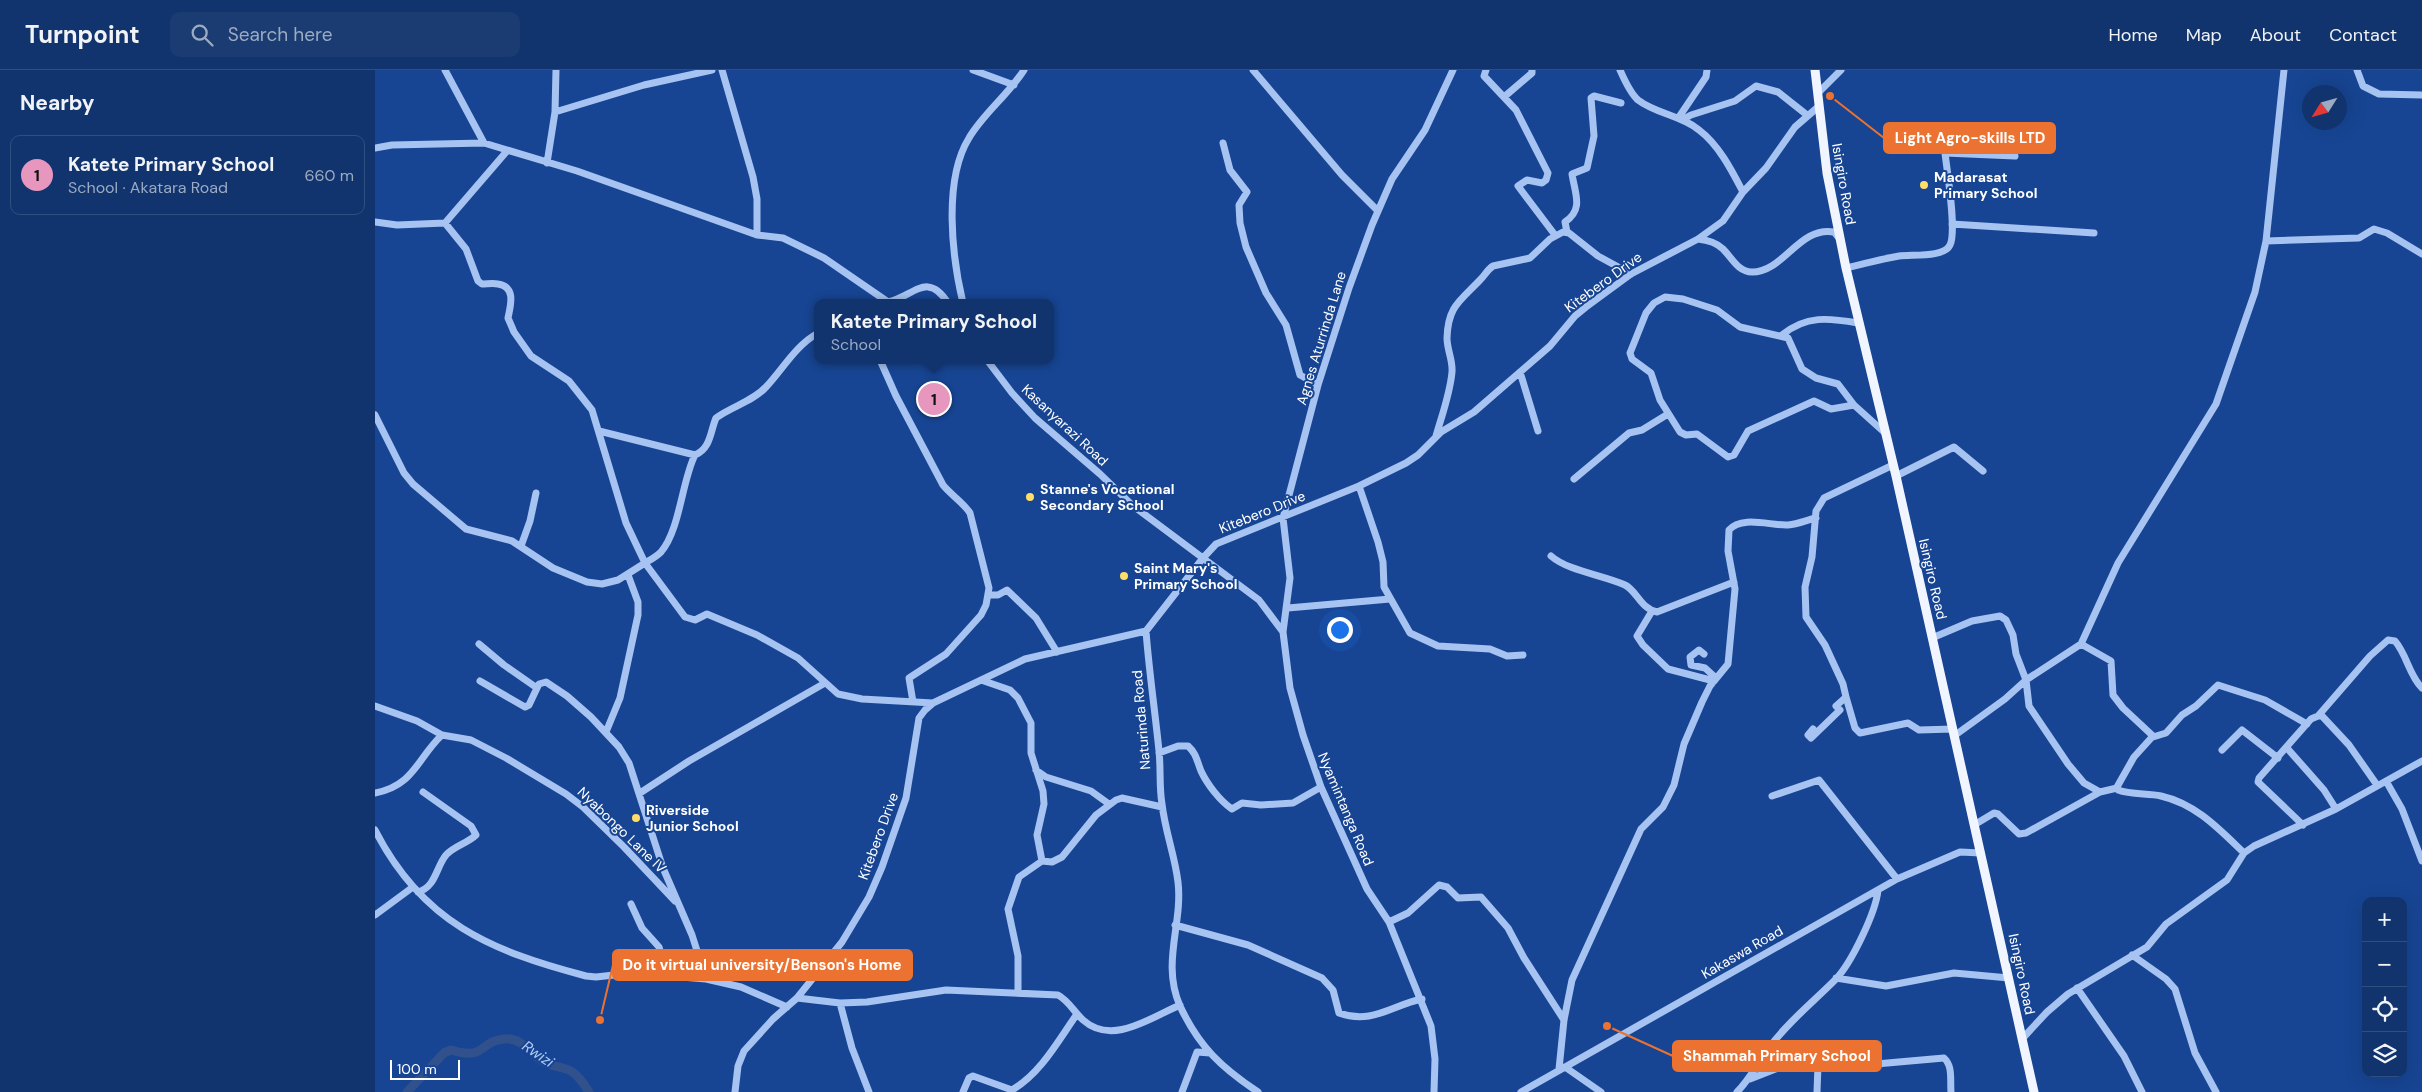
<!DOCTYPE html>
<meta charset="utf-8">
<style>
:root{--surface:#11346e;--page:#1a3c73;--text:#f1f3f6;--muted:#9caac2;--line:#304f81;--accent:#e797bd}
body{margin:0;font-family:"DM Sans",sans-serif;background:var(--page);color:var(--text)}
.controls{position:absolute;right:15px;bottom:15px;display:grid;overflow:hidden;border-radius:10px;box-shadow:0 5px 20px #0002}
.controls button{width:45px;height:45px;display:grid;place-items:center;padding:0;border:0;border-bottom:1px solid var(--line);background:var(--surface);color:var(--text);font:25px sans-serif}
.compass{position:absolute;left:1927px;top:15px;width:45px;height:45px;border-radius:50%;background:var(--surface);box-shadow:0 5px 20px #0002;rotate:233deg}
.scale{position:absolute;left:15px;bottom:12px;width:70px;box-sizing:border-box;padding-left:5px;border:2px solid #fff;border-top:0;font-size:14px;line-height:18px;white-space:nowrap;color:#fff;-webkit-text-stroke:4px #174593;paint-order:stroke}
.you{position:absolute;left:964px;top:559px;width:18px;height:18px;margin:-12px;border:4px solid #fff;border-radius:50%;background:#1a73e8;box-shadow:0 0 0 8px #1a73e833}
.badge{display:grid;place-items:center;width:32px;height:32px;border-radius:50%;background:var(--accent);color:#111;font-size:16px;font-weight:700}
.pin{position:absolute;translate:-50% -50%;border:2px solid #fff;box-shadow:0 1px 5px #0006}
.popup{position:absolute;left:439px;top:229px;width:240px;height:65px;box-sizing:border-box;display:grid;place-content:center;border-radius:10px;background:var(--surface);filter:drop-shadow(0 1px 4px #0005);font-size:16px;white-space:nowrap;color:var(--muted)}
.popup b{font-size:19px;color:var(--text)}
.popup::after{content:'';position:absolute;left:50%;top:100%;margin-left:-10px;border:10px solid transparent;border-top-color:var(--surface)}
.list{margin:0;padding:0;list-style:none}
h2{display:flex;justify-content:space-between;align-items:center;height:65px;margin:0;padding:0 20px;font-size:21px}
h2 small{font-size:16px;font-weight:400;color:var(--muted)}
.list li{display:grid;grid-template-columns:32px 1fr auto;gap:15px;align-items:center;box-sizing:border-box;height:80px;margin:0 10px 10px;padding:0 10px;border:1px solid var(--line);border-radius:10px}
.list b{display:block;font-size:19px;white-space:nowrap}
.list p{margin:0;font-size:16px;white-space:nowrap;color:var(--muted)}
.list em{font-size:16px;font-style:normal;color:var(--muted)}
.icon{flex:none;width:28px;height:28px;fill:none;stroke:currentColor;stroke-width:2;stroke-linecap:round;stroke-linejoin:round}
.map{position:relative;flex:none;width:2047px;height:1022px;overflow:hidden}
header{display:flex;align-items:center;gap:30px;box-sizing:border-box;height:70px;padding:0 25px;background:var(--surface);border-bottom:1px solid var(--line)}
header strong{font-size:24px}
nav{display:flex;gap:28px;margin-inline-start:auto;font-size:18px}
.search{width:350px;height:45px;background:var(--page);display:flex;align-items:center;gap:12px;box-sizing:border-box;padding:0 18px;border-radius:10px;color:var(--muted);font-size:19px}
main{display:flex}
aside{flex:1;background:var(--surface)}
.map>svg:first-child{display:block}
.lines{fill:none;stroke-linecap:round;stroke-linejoin:round}
.river{stroke:#30518b;stroke-width:9}
.minor{stroke:#a6c3f1;stroke-width:7}
.major{stroke:#f0f5ff;stroke-width:9}
.poi-dot{fill:#fd6;stroke:#174593;stroke-width:2}
.labels{text-anchor:middle;stroke-width:4;stroke-linejoin:round;paint-order:stroke}
.poi-label{font-size:14px;font-weight:bold;fill:#fff;stroke:#174593;text-anchor:start}
.street-label{font-size:14px;fill:#fff;stroke:#174593}
.water-label{font-size:15px;font-style:italic;fill:#b2cdf7;stroke:#174593}
.leader{fill:none;stroke:#eb7230;stroke-width:2}
.callout-dot{fill:#eb7230;stroke:#174593;stroke-width:2}
.callout{fill:#eb7230;stroke:#eb7230;stroke-width:2}
.callout-label{font-size:15px;text-anchor:middle;font-weight:bold;fill:#fff}
</style>
<header>
<strong>Turnpoint</strong>
<div class="search"><svg class="icon" aria-label="search" viewBox="0 0 24 24"><circle cx="10" cy="10" r="6"/><path d="M15 15l6 6"/></svg>Search here</div>
<nav><a>Home</a><a>Map</a><a>About</a><a>Contact</a></nav>
</header>
<main>
<aside>
<h2>Nearby<small></small></h2>
<ul class="list">
<li><span class="badge">1</span><div><b>Katete Primary School</b><p>School · Akatara Road</p></div><em>660 m</em></li>
</ul>
</aside>
<div class="map">
<svg width="2047" height="1022" viewBox="0 0 2047 1022">
<rect width="100%" height="100%" fill="#174593"/>
<g class="lines">
<!-- river -->
<path class="river" d="M 32,1022 L 69,983 L 76,980 C 111,991 104,971 129,969 C 148,967 156,985 171,993 C 180,998 192,996 200,1004 C 206,1009 210,1016 214,1022"/>
<!-- minor -->
<path class="minor" d="M 70,0 L 109,73
M 347,0 L 378,107 L 382,129 L 382,165
M 598,0 L 639,15
M 878,0 L 967,105 L 1003,141
M 1111,0 L 1109,6 L 1141,40 L 1173,103 L 1171,110 L 1167,113 L 1152,110 L 1143,116 L 1180,165
M 1245,0 C 1249,9 1255,23 1263,30 C 1281,44 1306,45 1324,60 C 1344,75 1357,101 1368,122
M 1982,0 L 1988,16 L 2004,24 L 2047,25
M 1443,23 L 1466,0
M 1129,27 L 1157,3 L 1157,0
M 180,42 L 269,15 L 337,0
M 1304,47 L 1331,7 L 1332,0
M 1309,49 L 1316,45 L 1360,31 L 1381,16 L 1403,22 L 1432,45
M 848,73 L 855,100 L 872,122 L 864,135 L 865,153 L 871,177 L 891,223 L 911,255 L 925,305 L 943,315
M 0,78 L 17,75 L 109,73 L 202,101 L 382,165 L 408,168 L 449,188 L 513,232 C 538,227 552,200 573,233
M 172,93 L 180,42 L 181,0
M 0,152 L 22,155 L 70,153 L 132,81
M 70,153 L 91,179 L 103,211 L 107,214 C 112,214 118,213 123,214 C 142,217 135,237 133,248 L 139,262 L 156,286 L 194,311 L 217,340 L 251,453 L 270,493 C 275,490 281,487 286,482 C 305,460 307,410 320,385 C 336,378 335,362 341,348 C 357,336 377,332 391,317 C 408,299 420,276 443,263
M 1577,154 L 1719,163
M 1192,162 L 1190,152 C 1209,139 1200,124 1197,104 L 1212,98 L 1219,66 L 1216,28 L 1219,26 L 1246,33
M 1323,169 L 1348,151 L 1368,122 L 1391,98 L 1420,57 L 1443,37
M 1891,171 L 1984,168 L 1999,159 L 2012,163 L 2047,184
M 1471,198 C 1489,194 1506,189 1524,186 C 1536,184 1569,188 1575,175 C 1582,161 1572,101 1570,83 L 1640,86
M 588,233 C 577,187 568,110 594,68 C 608,44 633,25 649,0
M 1407,265 C 1431,245 1454,248 1483,253
M 505,290 L 521,326 L 568,415 C 577,426 588,432 595,443 L 614,518 L 611,535 L 606,545 L 571,584 L 534,608 L 538,632
M 612,290 L 637,323 L 660,348 L 725,404 L 757,435 L 884,530 L 908,562 L 915,618 L 928,665 L 946,717 L 992,819 L 1014,852 L 1056,956 L 1060,989 L 1059,1022
M 1145,302 L 1163,361
M 1479,335 L 1463,314 L 1441,308 L 1427,299 L 1413,268 L 1365,257 L 1342,240 L 1308,229 L 1290,227 L 1279,233 L 1271,243 L 1255,283 L 1257,289 L 1276,303 L 1285,330 L 1305,362 L 1311,365 L 1322,364 L 1353,387 L 1359,385 L 1373,361 L 1439,331 L 1456,339 L 1479,335 L 1509,362
M 0,345 L 29,403 L 38,414 L 91,459 L 137,471 L 178,498 L 212,512 L 227,514 L 243,510 L 270,493 L 310,547 L 320,550 L 332,544 L 382,565 L 423,588 L 463,624 L 487,629 L 558,633
M 224,361 L 320,385
M 1061,366 C 1067,345 1075,324 1077,302 C 1078,290 1072,280 1072,268 C 1073,236 1085,231 1105,210 C 1110,205 1112,200 1118,196 L 1155,188 L 1175,169 L 1188,162 L 1194,163 L 1223,186 L 1256,204
M 1521,406 L 1579,377 L 1608,401
M 1199,409 L 1254,363 L 1267,360 L 1293,344
M 984,416 L 1003,472 L 1008,492 L 1009,517 L 1035,563 L 1063,576 L 1115,579 L 1132,586 L 1148,585
M 146,476 L 155,451 L 161,423
M 1176,486 C 1193,501 1228,505 1250,515 C 1262,521 1265,538 1282,542 L 1359,512
M 613,525 L 623,525 L 632,520 L 661,548 L 682,582
M 913,538 L 1015,529
M 1277,541 L 1262,566 L 1268,575 L 1293,599 L 1339,611
M 771,561 C 774,601 780,641 784,681 C 786,699 784,717 787,734 C 790,761 800,786 803,812 C 808,854 786,893 805,936 C 824,977 847,998 883,1022
M 908,562 L 915,508 L 908,448 L 943,315 L 974,218 L 997,155 L 1017,109 L 1050,60 L 1078,0
M 1557,568 L 1597,551 L 1625,546 L 1631,550 L 1638,565 L 1641,584 L 1651,610 L 1654,636 L 1693,694 L 1709,713 L 1725,722
M 104,574 L 129,595 L 162,618 L 164,614 L 171,612 L 192,626 L 216,647 L 244,677 L 254,693 L 288,798 L 317,865 L 331,909
M 1706,574 L 1736,591 L 1738,625 L 1748,638 L 1778,666 L 1759,687 L 1742,717 L 1743,720 C 1756,725 1773,723 1786,726 C 1821,734 1844,759 1869,783
M 1329,584 L 1324,580 L 1315,587 L 1316,595 L 1330,598 L 1341,608
M 606,610 L 635,620 L 643,628 L 656,653 L 656,683 L 668,721 L 669,734 L 662,765 L 667,791
M 105,611 L 150,637 L 154,635 L 162,618
M 1471,627 L 1480,658 L 1485,663 L 1533,653 L 1544,660 L 1578,659
M 0,636 L 42,651 L 67,665 L 96,670 L 131,688 L 191,724 L 208,737 L 249,777 L 300,831
M 1943,646 L 1947,646 L 1974,675 L 2002,715
M 1438,659 L 1433,665 L 1436,668 L 1465,640 L 1461,636 L 1471,627 L 1468,614 L 1450,575 L 1431,547 L 1430,517 L 1437,487 L 1441,441 L 1449,428 L 1518,395
M 231,662 L 245,628 L 263,545 L 263,532 L 253,505
M 1579,666 L 1630,629 L 1651,610 L 1706,574 L 1743,493 L 1841,334 L 1880,222 L 1891,171 L 1909,0
M 1778,667 L 1791,663 L 1807,645 L 1821,636 L 1843,615 L 1890,630 L 1932,654
M 1912,678 L 1949,720 L 1961,739
M 1847,680 L 1867,660 L 1903,688
M 784,683 L 803,676 L 813,676 C 821,683 822,691 826,701 C 832,714 845,731 857,739 L 867,733 L 886,735 L 918,733 L 946,717
M 661,700 L 671,707 L 716,721 L 734,734
M 2011,711 L 2027,739 L 2047,791
M 0,723 C 39,716 43,687 67,665
M 265,723 L 314,691 L 450,613
M 1397,726 L 1444,710 L 1522,809
M 1599,755 L 1619,743 L 1623,744 L 1644,764 L 1651,763 L 1725,722 L 1742,718
M 1928,755 L 1883,712 L 1884,708 L 1936,649 L 1943,646 L 1995,586 L 2013,570 L 2020,571 C 2032,585 2034,605 2047,618
M 0,760 C 47,852 115,881 211,906 L 221,907 L 257,903 L 331,909 L 366,917 L 412,937
M 43,822 C 61,817 61,797 71,785 C 79,776 93,773 101,765 L 96,756 L 48,722
M 256,834 L 267,858 L 284,877 L 292,907
M 0,845 L 38,817
M 1014,852 L 1033,843 L 1064,815 L 1072,817 L 1083,828 L 1106,827 L 1133,858 L 1149,888 L 1189,950
M 800,855 L 873,875 L 947,908 L 958,920 L 964,943 C 997,955 1017,935 1047,929
M 1757,885 L 1791,909 L 1800,919 L 1820,983 L 1841,1022
M 1461,908 L 1511,916 L 1579,903 L 1634,908
M 1702,918 L 1749,986 L 1767,1022
M 643,923 L 643,886 L 633,839 L 644,807 L 667,791 L 677,792 L 687,787 L 721,745 L 741,730 L 747,728 L 787,737
M 422,928 L 465,933 L 492,932 L 571,920 L 683,925 C 694,931 699,942 708,950 C 737,976 775,948 805,935
M 465,933 L 477,978 L 494,1022
M 1647,969 L 1672,942 L 1693,924 L 1772,877 L 1791,854 L 1852,810 L 1869,783 L 1879,776 L 1961,739 L 2047,691
M 1393,978 L 1416,993 L 1432,996 L 1501,994 L 1569,988 C 1578,996 1575,1010 1576,1022
M 1190,997 L 1226,1022
M 1184,999 L 1189,950 L 1197,910 L 1266,759 L 1288,737 L 1299,715 L 1309,674 L 1327,632 L 1335,616 L 1353,594 L 1360,519 L 1353,481 L 1354,460 C 1367,445 1396,456 1413,455 C 1423,454 1432,450 1441,448
M 1375,1009 L 1416,993
M 360,1022 L 363,996 L 369,981 L 398,949 L 422,928 L 467,872 L 494,827 L 507,797 L 531,728 L 544,648 L 550,640 L 558,633 L 650,589 L 771,561 L 828,488 L 841,474 L 984,416 L 1031,393 L 1043,385 L 1066,362 L 1099,342 L 1175,276 L 1200,246 L 1211,237 L 1256,204 L 1323,169 C 1332,170 1341,172 1348,179 C 1357,188 1363,202 1377,202 C 1409,202 1424,156 1459,162 L 1464,168
M 588,1022 L 594,1008 L 598,1006 L 637,1020 C 666,1003 683,971 702,944
M 807,1022 L 822,982 L 835,983
M 1146,1022 L 1522,809 L 1585,782 L 1606,783
M 1362,1022 C 1375,1009 1382,994 1393,979 C 1412,953 1438,932 1460,910 C 1476,894 1501,842 1503,820
M 1442,1022 L 1443,995"/>
<!-- major -->
<path class="major" d="M 1440,0 L 1452,103 L 1471,198 L 1521,406 L 1659,1022"/>
</g>
<!-- markers -->
<g class="poi-dot">
<circle cx="1549" cy="115" r="5"/>
<circle cx="655" cy="427" r="5"/>
<circle cx="749" cy="506" r="5"/>
<circle cx="261" cy="748" r="5"/>
</g>
<g class="labels">
<!-- poi labels -->
<g class="poi-label">
<text x="1559" y="112">Madarasat<tspan x="1559" dy="16">Primary School</tspan></text>
<text x="665" y="424">Stanne's Vocational<tspan x="665" dy="16">Secondary School</tspan></text>
<text x="759" y="503">Saint Mary's<tspan x="759" dy="16">Primary School</tspan></text>
<text x="271" y="745">Riverside<tspan x="271" dy="16">Junior School</tspan></text>
</g>
<!-- street labels -->
<g class="street-label">
<text transform="translate(1469 114) rotate(80)" y="5">Isingiro Road</text>
<text transform="translate(1228 212) rotate(-36)" y="5">Kitebero Drive</text>
<text transform="translate(946 268) rotate(-73)" y="5">Agnes Aturrinda Lane</text>
<text transform="translate(690 355) rotate(43)" y="5">Kasanyarazi Road</text>
<text transform="translate(887 442) rotate(-22)" y="5">Kitebero Drive</text>
<text transform="translate(1558 509) rotate(77)" y="5">Isingiro Road</text>
<text transform="translate(766 650) rotate(-95)" y="5">Naturinda Road</text>
<text transform="translate(971 739) rotate(67)" y="5">Nyamintanga Road</text>
<text transform="translate(247 760) rotate(44)" y="5">Nyabongo Lane IV</text>
<text transform="translate(503 766) rotate(-70)" y="5">Kitebero Drive</text>
<text transform="translate(1367 882) rotate(-30)" y="5">Kakaswa Road</text>
<text transform="translate(1647 904) rotate(78)" y="5">Isingiro Road</text>
</g>
<!-- water labels -->
<g class="water-label">
<text transform="translate(163 984) rotate(34)" y="5">Rwizi</text>
</g>
</g>
<!-- callouts -->
<path class="leader" d="M1455 26L1509 68M225 950L238 895M1232 956L1298 986"/>
<g class="callout-dot">
<circle cx="1455" cy="26" r="5"/>
<circle cx="225" cy="950" r="5"/>
<circle cx="1232" cy="956" r="5"/>
</g>
<g class="callout">
<rect x="1509" y="53" width="171" height="30" rx="5"/>
<rect x="238" y="880" width="299" height="30" rx="5"/>
<rect x="1298" y="971" width="208" height="30" rx="5"/>
</g>
<g class="callout-label">
<text x="1595" y="73">Light Agro-skills LTD</text>
<text x="387" y="900">Do it virtual university/Benson's Home</text>
<text x="1402" y="991">Shammah Primary School</text>
</g>
</svg>
<div class="controls">
<button>+</button>
<button>−</button>
<button><svg class="icon" aria-label="locate" viewBox="0 0 24 24"><circle cx="12" cy="12" r="6"/><path d="M12 2v4M12 18v4M2 12h4M18 12h4"/></svg></button>
<button><svg class="icon" aria-label="layers" viewBox="0 0 24 24"><path d="M12 4l9 5-9 5-9-5zM3 14l9 5 9-5"/></svg></button>
</div>
<svg class="compass" viewBox="-18 -18 36 36"><path d="M0-13l5 13h-10z" fill="#e53935"/><path d="M0 13l5-13h-10z" fill="#9caac2"/></svg>
<div class="scale">100 m</div>
<div class="you"></div>
<div class="pin badge" style="left:559px;top:329px">1</div>
<div class="popup"><b>Katete Primary School</b>School</div>
</div>
</main>
